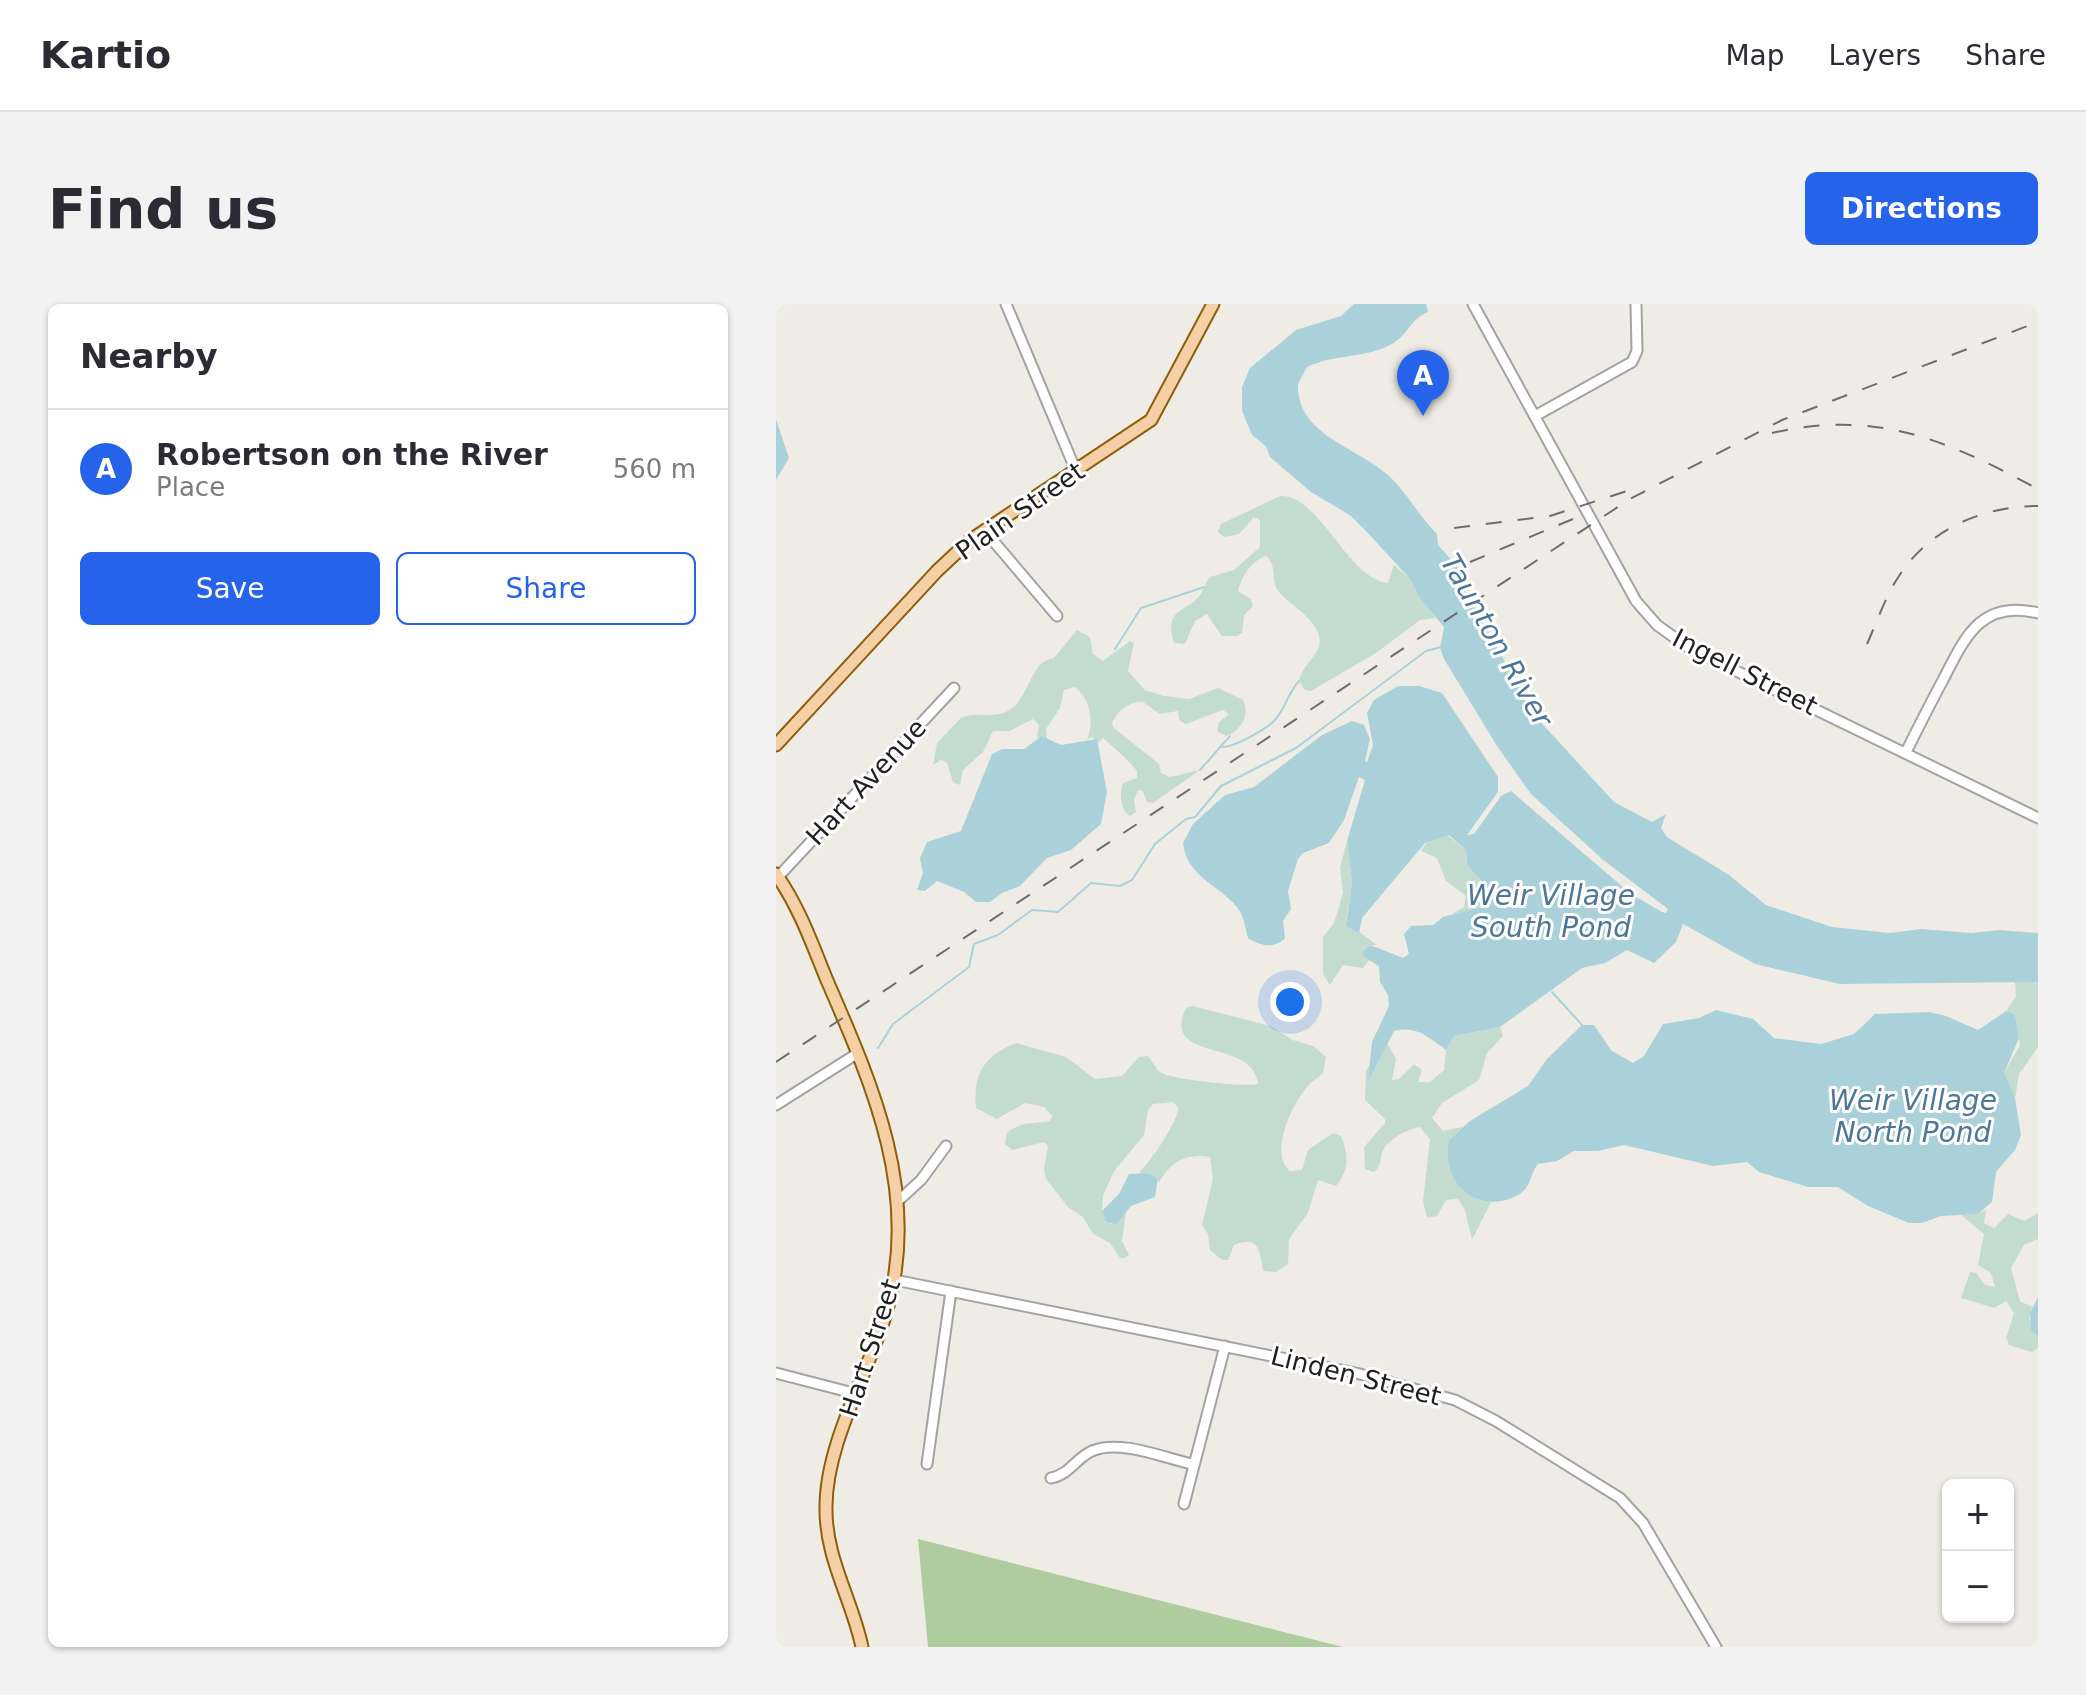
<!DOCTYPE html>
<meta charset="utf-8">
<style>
:root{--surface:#fff;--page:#f2f2f3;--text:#2b2b33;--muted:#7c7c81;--line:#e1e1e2;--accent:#2563eb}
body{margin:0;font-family:"DejaVu Sans",sans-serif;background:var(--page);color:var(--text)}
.controls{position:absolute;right:24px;bottom:24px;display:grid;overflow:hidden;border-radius:12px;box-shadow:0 2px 6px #0004}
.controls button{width:72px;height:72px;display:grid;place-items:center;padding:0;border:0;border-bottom:2px solid var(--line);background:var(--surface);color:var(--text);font:40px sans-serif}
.you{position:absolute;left:514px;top:698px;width:28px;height:28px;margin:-20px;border:6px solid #fff;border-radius:50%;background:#1a73e8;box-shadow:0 0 0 12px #1a73e833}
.badge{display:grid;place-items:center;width:52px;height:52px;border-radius:50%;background:var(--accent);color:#fff;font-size:26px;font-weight:700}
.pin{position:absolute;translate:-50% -66px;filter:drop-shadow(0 2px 4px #0008)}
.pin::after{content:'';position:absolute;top:42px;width:28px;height:24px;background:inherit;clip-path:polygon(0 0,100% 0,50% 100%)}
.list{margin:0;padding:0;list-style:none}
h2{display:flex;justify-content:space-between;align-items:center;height:104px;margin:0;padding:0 32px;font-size:34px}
h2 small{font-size:26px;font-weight:400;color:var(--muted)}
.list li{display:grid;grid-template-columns:52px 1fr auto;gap:24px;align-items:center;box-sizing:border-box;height:120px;padding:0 32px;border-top:2px solid var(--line)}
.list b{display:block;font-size:30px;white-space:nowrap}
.list p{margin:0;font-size:26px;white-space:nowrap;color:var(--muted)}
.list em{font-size:26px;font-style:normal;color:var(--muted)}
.actions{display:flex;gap:16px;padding:24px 32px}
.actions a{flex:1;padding:18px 0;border:2px solid var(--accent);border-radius:12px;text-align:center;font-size:28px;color:var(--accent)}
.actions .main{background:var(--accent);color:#fff}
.map{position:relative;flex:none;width:1262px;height:1343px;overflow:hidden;border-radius:12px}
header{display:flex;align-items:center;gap:48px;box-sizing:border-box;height:112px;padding:0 40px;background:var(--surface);border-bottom:2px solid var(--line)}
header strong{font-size:38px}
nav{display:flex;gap:44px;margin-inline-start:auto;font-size:28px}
.intro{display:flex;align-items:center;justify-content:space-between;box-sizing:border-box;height:192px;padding:0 48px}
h1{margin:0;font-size:56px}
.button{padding:20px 36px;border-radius:12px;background:var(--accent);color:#fff;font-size:28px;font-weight:700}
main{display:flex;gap:48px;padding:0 48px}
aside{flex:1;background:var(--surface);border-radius:12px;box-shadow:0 2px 6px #0004}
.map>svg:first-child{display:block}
.forest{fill:#aecc9e}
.wetland{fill:#c4dcd0}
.water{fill:#aad1da}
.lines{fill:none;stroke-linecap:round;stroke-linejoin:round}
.stream{stroke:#aad1da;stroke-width:2}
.minor-casing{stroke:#a3a3a3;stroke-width:13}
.major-casing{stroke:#905d0b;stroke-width:15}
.minor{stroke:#fff;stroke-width:9}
.major{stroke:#f5cfa5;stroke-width:11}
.rail{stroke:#6d6d6d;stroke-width:2;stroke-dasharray:16 16;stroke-linecap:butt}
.labels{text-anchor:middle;stroke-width:6;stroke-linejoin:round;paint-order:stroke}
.street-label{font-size:26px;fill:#1f1f1f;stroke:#fff}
.water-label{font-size:28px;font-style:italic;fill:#4c779a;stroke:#fff}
</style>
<header>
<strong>Kartio</strong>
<nav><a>Map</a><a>Layers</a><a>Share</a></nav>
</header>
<div class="intro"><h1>Find us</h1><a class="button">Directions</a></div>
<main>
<aside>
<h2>Nearby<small></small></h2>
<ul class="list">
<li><span class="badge">A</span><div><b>Robertson on the River</b><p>Place</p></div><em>560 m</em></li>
</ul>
<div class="actions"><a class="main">Save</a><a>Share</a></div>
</aside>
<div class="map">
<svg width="1262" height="1343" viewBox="0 0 1262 1343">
<rect width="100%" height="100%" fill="#efece6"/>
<!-- forest -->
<path class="forest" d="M 142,1235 L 567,1343 L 152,1343 Z"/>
<!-- wetland -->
<path class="wetland" d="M 504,192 C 544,190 571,275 612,279 L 618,261 L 634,275 L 660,314 L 644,316 L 600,349 L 535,387 L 529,386 L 523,377 C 526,363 536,357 542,345 C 552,320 514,302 502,287 C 494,276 502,262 490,252 C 475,257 466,272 462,287 L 475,295 L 477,302 L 468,311 L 466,329 L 461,332 L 446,332 L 431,310 L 419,317 L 409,340 L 398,339 C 387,303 410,310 424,291 C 429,284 429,279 434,273 L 458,266 L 484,243 L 484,216 L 478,213 L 463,230 L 448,233 L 442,228 L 445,220 Z
M 301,326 L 314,333 L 317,350 L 327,357 L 354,337 L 358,339 L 352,367 L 369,386 L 388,392 L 413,395 L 442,384 L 467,396 C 475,410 464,428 450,432 L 441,427 L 443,418 L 453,410 L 447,406 L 410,420 L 403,416 L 402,407 L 384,410 L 367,398 C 352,397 342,407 336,419 L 338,424 L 383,460 L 385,469 L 394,473 L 424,466 L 377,499 L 371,498 L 367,487 L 362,486 L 358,496 L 360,508 L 354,512 C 344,506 343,490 347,479 L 361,474 L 361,467 C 354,457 336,442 327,434 L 322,439 L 316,433 L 311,436 C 318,418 315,395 299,383 L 288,386 L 284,404 L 270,425 L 271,434 L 261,434 L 263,421 L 257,415 L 234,427 L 217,427 L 207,448 L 187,466 L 184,481 L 177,478 L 171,459 L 165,456 L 157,461 L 161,439 L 185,414 C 204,406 223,418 240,401 C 254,385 257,356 278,354 Z
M 671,531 L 690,546 L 690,558 L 709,580 L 709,598 L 702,606 L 676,610 L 688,603 L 690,592 L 670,577 L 661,554 L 645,547 L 651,538 Z
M 571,537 L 576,579 L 570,618 L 601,641 L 594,641 L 588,653 L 593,656 L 587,664 L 567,661 L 554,681 L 547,670 L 547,633 L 558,619 L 563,603 L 567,588 L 564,564 Z
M 1239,678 L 1262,678 L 1262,743 L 1243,770 L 1239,795 L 1228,769 L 1244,741 L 1239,710 L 1230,707 L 1240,693 Z
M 417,702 L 494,722 L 517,736 L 537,742 L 550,753 L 547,769 C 543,774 537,776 533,781 C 517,797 492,850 514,867 L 526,866 L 532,846 L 557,829 L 565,832 C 573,851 573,866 560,882 L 542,876 L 532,909 L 513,935 L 512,960 L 500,968 L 487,967 C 484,949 484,930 458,941 L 452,956 L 446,956 L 434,946 L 432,930 L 426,921 L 437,875 L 434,853 C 410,849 394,858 383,879 L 382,874 L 363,868 C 373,861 404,814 402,803 L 397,798 L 377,800 L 372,806 L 368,831 L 339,866 L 327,891 L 326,907 L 335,920 L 340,921 L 350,907 L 346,937 L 353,951 L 349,954 L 344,954 L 334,939 L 317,930 L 307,913 L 292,903 L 270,875 L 268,865 L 272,842 L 268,838 L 236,846 L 229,840 L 231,829 C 245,817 257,820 274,817 L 276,812 L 268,803 L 249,799 L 221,815 L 200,804 C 197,769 208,752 240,739 L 290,753 L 319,775 L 346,772 L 363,753 L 372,752 C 376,757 380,765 384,768 C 396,776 468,783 482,780 C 478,733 384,760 410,704 Z
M 724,723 L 727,732 L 711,749 L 703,776 L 666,799 L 656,814 L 667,827 L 687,823 L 673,836 C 667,862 686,898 715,898 L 696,936 L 689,906 L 682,895 L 670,896 L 661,912 L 651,914 L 647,897 L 654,835 L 644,823 C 632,825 617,833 609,843 C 603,852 607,861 598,868 L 589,865 L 588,843 L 609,819 L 609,815 L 589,796 L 590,767 L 594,760 L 593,776 L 611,739 L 620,755 L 616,776 L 623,775 L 638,760 L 646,766 L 642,778 L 654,778 L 668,766 L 670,746 L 678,732 Z
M 1210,906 L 1208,919 L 1218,924 L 1232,910 L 1248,917 L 1262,909 L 1262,935 L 1248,941 L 1235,964 L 1244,997 L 1256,1003 L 1253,1015 L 1262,1031 L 1262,1044 L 1256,1048 L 1233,1041 L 1230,1034 L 1238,1009 L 1230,997 L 1218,1004 L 1185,994 L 1194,968 L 1200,969 L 1209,981 L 1219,983 L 1215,969 L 1202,961 L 1208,930 L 1185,911 L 1202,910 Z"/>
<!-- water -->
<path class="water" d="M 578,0 L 650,0 L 652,8 C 633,15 634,32 610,43 C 585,54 555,51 531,63 L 522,80 C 520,132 584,144 614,173 C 632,190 643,212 661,230 L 662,241 L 681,262 L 688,285 L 760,413 L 838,498 L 876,518 L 890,510 L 885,524 L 891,533 L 953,571 L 990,601 L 1056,623 L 1114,629 L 1145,625 L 1196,629 L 1223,626 L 1262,629 L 1262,678 L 1064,680 L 979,660 L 907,620 L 900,638 L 878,659 L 851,646 L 829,659 L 806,664 L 724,723 L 678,732 L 670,746 C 654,734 640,721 618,727 L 592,778 L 596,738 L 613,702 L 612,691 L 604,678 L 603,662 L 588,653 L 587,648 L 594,641 L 627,654 L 633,650 L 628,630 L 635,622 L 657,621 L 667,613 L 706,603 L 709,580 L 691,561 L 690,546 L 673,531 L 649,539 L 586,614 L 583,629 L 570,622 L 576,579 L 571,537 L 589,476 L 583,473 L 568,516 L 553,539 L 527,549 L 522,555 L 512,587 L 515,605 L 507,617 L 509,634 C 499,645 484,642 472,634 C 469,623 468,612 461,603 C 443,581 410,572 407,539 L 417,520 L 449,491 L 478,483 L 546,431 L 576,417 L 588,421 L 594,435 L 589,457 L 591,458 L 597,441 L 591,409 L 598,396 L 622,382 L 643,382 L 666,389 L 722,473 L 722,488 L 691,531 L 698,530 L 725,492 L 735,487 L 855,590 L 886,608 L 890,609 L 892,605 L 826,555 L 755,490 L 721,442 L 668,355 L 664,344 L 668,323 L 644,294 L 634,275 L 591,228 L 575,212 L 535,188 L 494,153 L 490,142 L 476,131 L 466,107 L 466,83 L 474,64 L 520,26 L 565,12 Z
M 0,115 L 13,154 L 0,176 Z
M 266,432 L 285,441 L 321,435 L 331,488 L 325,520 L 295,546 L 271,554 L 244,582 L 226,589 L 214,598 L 200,598 L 188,588 L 161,577 L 149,587 L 141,586 L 147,569 L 144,554 L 151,538 L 185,527 L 216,450 L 226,445 L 248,445 Z
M 940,706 L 977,715 L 998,734 L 1045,740 L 1078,730 L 1099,710 L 1153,708 L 1170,712 L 1202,726 L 1230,707 L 1239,710 L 1243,734 L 1228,769 L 1239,794 L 1245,831 L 1239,846 L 1220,868 L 1216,898 L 1202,910 L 1165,912 L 1146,919 L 1133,919 L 1092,902 L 1062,883 L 1032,883 L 983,868 L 971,858 L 937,862 L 848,841 L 822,847 L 798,847 L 781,857 L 762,860 C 754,870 755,884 742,891 C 701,913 664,878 673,836 L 694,817 L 752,782 L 771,755 L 806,721 L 818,721 L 835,746 L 857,759 L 868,752 L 887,720 L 923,714 Z
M 369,869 L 382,874 L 379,893 L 355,902 L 340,921 L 330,917 L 326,907 L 343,890 L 353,870 Z
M 1262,993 L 1262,1031 L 1255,1027 L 1254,1009 Z"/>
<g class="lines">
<!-- stream -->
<path class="stream" d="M 339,345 L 365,304 L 428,283
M 447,443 C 458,443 491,425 499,416 C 509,405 512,389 523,377
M 424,466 L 454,432
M 776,688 L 806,721
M 102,744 L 117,720 L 193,663 L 198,640 L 222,631 L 256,606 L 282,608 L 315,579 L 344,582 L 356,576 L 379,540 L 410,515 L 419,513 L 445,482 L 520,444 L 650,347 L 665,343"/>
<defs>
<path id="minor" d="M 230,0 L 300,167
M 697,0 L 860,297 L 881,321 L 913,344 L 1262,514
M 759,112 L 856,58 L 861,47 L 860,0
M 208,226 L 281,312
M 1130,448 C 1142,424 1154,400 1167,376 C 1189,333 1205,295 1262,309
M 2,573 L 178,384
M 0,801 L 82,749
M 122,897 L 145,876 L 170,842
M 119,976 L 580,1069 L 679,1096 L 720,1117 L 844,1194 L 867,1219 L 940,1343
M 0,1069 L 81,1090
M 151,1160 L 175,987
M 275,1174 C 293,1171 300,1154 316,1147 C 344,1135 388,1154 416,1160
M 408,1200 L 449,1042"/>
<path id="major" d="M 0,441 L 161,267 L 193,237 L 375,116 L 437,0
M 0,570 C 23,603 35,637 50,674 C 96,780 145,889 111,1006 C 93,1068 50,1138 50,1203 C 49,1254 76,1295 86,1343"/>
</defs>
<!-- minor casing -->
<use href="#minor" class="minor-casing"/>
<!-- major casing -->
<use href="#major" class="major-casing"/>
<!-- minor -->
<use href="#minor" class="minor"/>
<!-- major -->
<use href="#major" class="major"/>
<!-- rail -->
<path class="rail" d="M 996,129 C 1102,105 1170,136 1262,185
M 678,224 L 774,212 L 851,187
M 694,258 L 797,215
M 1091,340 C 1101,318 1109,293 1123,272 C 1153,225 1207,202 1262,202
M 0,758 L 854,195 L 1006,116 L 1262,18"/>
</g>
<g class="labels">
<!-- street labels -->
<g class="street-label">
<text transform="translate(244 207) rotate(-35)" y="9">Plain Street</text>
<text transform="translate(969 368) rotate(27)" y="9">Ingell Street</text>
<text transform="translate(90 478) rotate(-47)" y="9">Hart Avenue</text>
<text transform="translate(94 1044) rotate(-72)" y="9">Hart Street</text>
<text transform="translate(580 1072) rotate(14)" y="9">Linden Street</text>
</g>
<!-- water labels -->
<g class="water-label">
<text transform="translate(721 336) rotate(60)" y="10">Taunton River</text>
<text x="775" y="601">Weir Village<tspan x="775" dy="32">South Pond</tspan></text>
<text x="1137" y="806">Weir Village<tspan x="1137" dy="32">North Pond</tspan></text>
</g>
</g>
</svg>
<div class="controls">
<button>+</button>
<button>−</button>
</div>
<div class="you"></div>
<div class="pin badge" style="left:647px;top:112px">A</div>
</div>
</main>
